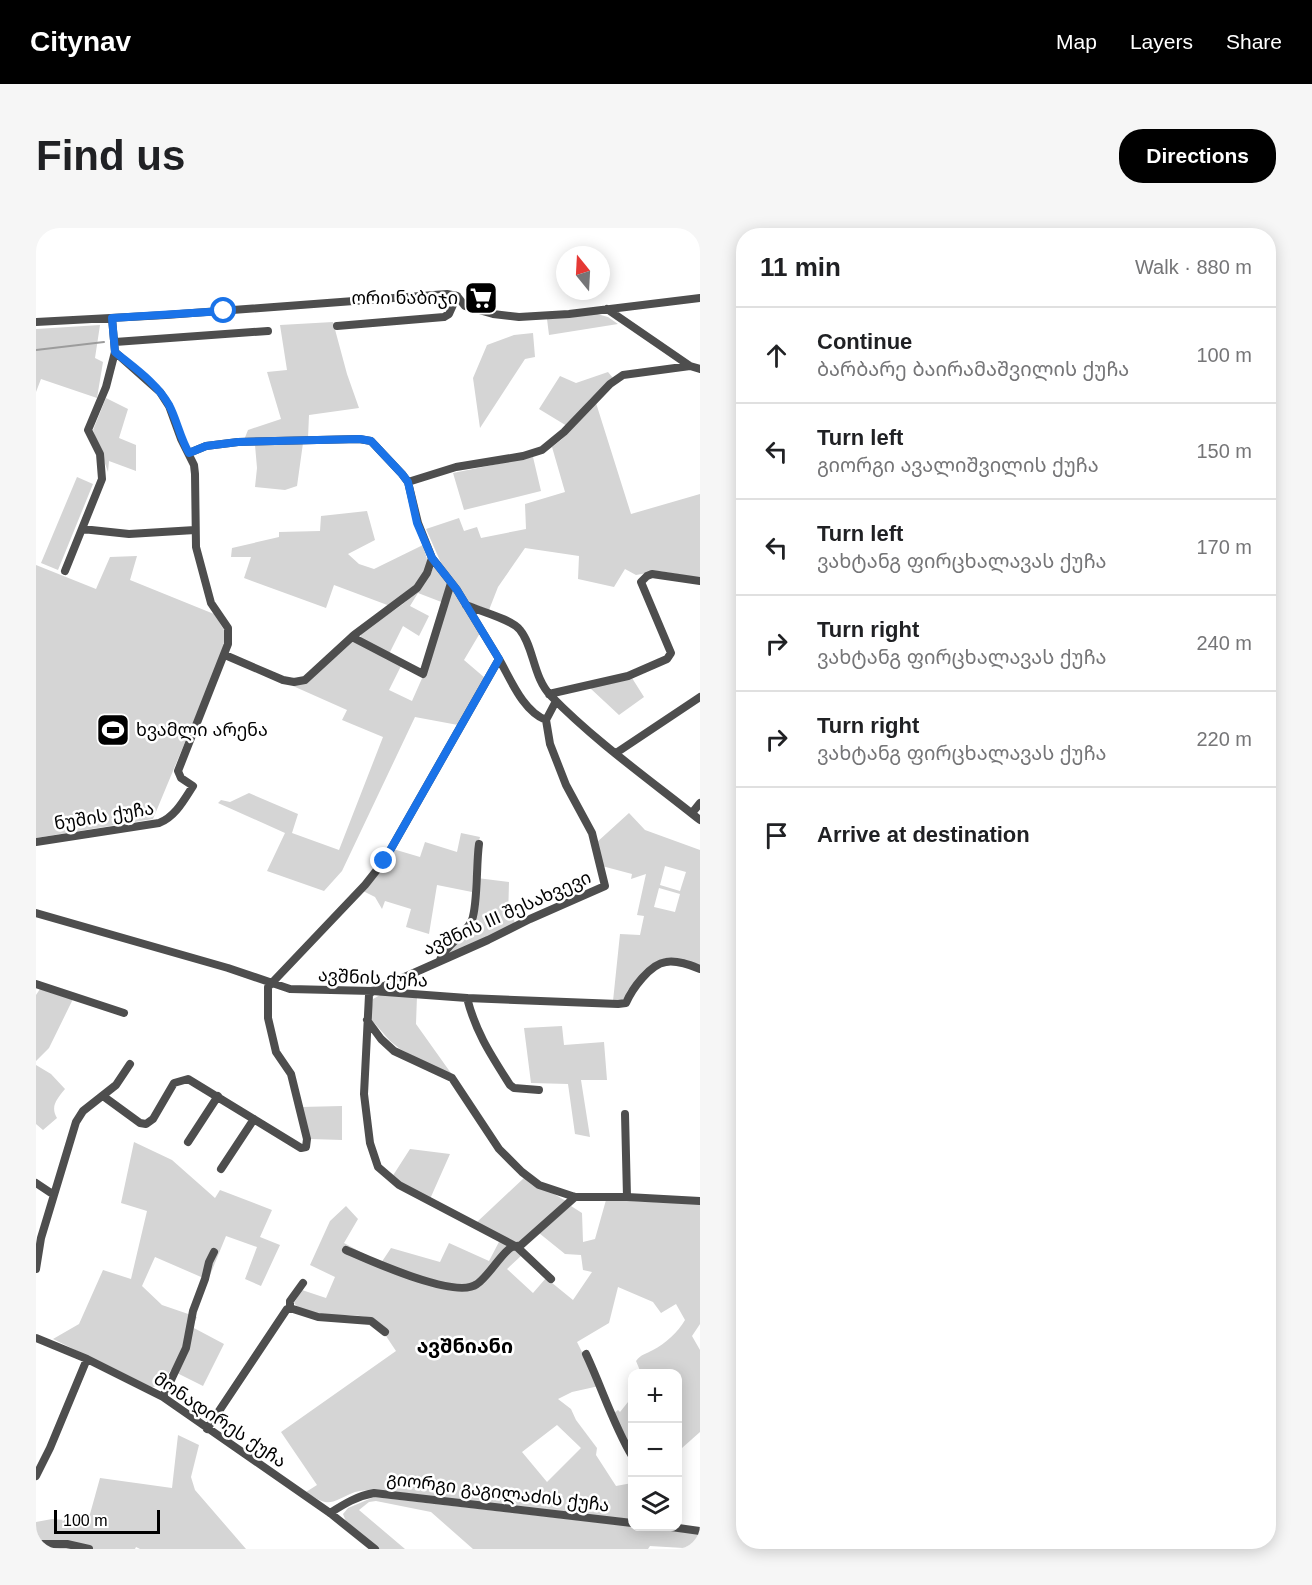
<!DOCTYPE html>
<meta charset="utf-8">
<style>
:root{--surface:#fff;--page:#f6f6f6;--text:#202124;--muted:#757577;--line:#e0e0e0;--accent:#000}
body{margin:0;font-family:Helvetica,"Noto Sans Georgian",sans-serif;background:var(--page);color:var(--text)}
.controls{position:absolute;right:18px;bottom:18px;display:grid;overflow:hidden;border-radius:12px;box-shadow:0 3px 15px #0003}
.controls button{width:54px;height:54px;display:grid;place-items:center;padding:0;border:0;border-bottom:2px solid var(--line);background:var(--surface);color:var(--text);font:30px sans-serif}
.compass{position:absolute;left:520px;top:18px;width:54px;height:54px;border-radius:50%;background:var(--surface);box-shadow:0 3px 15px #0003;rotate:342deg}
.scale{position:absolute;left:18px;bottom:15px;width:106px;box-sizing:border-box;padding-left:6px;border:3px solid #000;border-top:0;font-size:16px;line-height:21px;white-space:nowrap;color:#000;-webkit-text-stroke:4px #fff;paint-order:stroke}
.stop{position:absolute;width:18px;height:18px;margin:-14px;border:4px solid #1a73e8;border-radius:50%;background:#fff}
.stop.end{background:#1a73e8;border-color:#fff;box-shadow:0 2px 6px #0008}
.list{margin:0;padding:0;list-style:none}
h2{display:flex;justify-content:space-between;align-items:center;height:78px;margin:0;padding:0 24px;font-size:26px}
h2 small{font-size:20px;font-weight:400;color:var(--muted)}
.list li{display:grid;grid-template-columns:39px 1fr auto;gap:18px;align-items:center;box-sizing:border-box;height:96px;padding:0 24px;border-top:2px solid var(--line)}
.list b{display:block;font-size:22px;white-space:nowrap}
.list p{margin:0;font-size:20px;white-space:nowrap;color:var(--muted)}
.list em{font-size:20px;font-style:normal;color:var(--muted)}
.icon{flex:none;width:33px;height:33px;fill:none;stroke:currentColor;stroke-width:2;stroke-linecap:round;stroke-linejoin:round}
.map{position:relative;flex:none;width:664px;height:1321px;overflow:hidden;border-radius:24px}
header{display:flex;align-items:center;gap:36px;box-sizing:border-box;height:84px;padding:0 30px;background:var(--accent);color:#fff}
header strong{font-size:28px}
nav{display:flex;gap:33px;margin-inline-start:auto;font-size:21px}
.intro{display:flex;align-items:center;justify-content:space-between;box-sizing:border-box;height:144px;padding:0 36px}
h1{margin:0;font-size:42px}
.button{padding:15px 27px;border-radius:24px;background:var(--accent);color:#fff;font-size:21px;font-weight:700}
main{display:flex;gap:36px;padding:0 36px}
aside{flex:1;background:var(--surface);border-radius:24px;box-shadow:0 3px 15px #0003}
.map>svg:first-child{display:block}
.green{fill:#d5d5d5;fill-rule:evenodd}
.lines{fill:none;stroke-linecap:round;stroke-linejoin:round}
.stream{stroke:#9c9c9c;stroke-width:2}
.minor{stroke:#4e4e4e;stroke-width:8}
.route{stroke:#1a73e8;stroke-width:8}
.labels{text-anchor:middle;stroke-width:5;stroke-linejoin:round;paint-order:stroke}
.poi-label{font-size:18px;fill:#000;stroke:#fff;text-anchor:end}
.street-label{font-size:18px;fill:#000;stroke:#fff}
.neighbourhood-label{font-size:20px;font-weight:bold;fill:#000;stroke:#fff}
</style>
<header>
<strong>Citynav</strong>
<nav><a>Map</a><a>Layers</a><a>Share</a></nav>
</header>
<div class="intro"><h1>Find us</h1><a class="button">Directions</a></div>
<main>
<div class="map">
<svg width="664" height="1321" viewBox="0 0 664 1321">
<rect width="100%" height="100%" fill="#fff"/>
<!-- green -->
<path class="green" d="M 561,86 L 572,89 L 582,96 L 513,107 L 511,91 Z
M 297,94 L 311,146 L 323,180 L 273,187 L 272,210 L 208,212 L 212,202 L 245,191 L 231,144 L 251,142 L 244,97 Z
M 64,97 L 59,130 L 67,134 L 61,170 L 5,151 L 0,164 L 0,101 Z
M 497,105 L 499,129 L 489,131 L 444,200 L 437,150 L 451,117 L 478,107 Z
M 572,144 L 577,150 L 554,171 L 531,198 L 503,181 L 524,148 L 540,155 Z
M 70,170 L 92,181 L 83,210 L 100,217 L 100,243 L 73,233 L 72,244 L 57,202 Z
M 560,175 L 595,286 L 664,266 L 664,350 L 623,343 L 600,347 L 589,341 L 578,359 L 542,351 L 543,328 L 489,320 L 462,359 L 453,382 L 430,373 L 405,335 L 390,301 L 423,290 L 428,303 L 441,299 L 445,310 L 490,301 L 489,276 L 529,264 L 516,219 L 525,212 Z
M 267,215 L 261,258 L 249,262 L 219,259 L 221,240 L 219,217 Z
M 497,229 L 505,263 L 428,282 L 417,245 Z
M 41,249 L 57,256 L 22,342 L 5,335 Z
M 331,283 L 339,312 L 312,326 L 323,336 L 338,341 L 387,317 C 388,323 392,330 391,336 C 389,355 368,368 354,378 L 298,357 L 290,380 L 208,350 L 215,329 L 195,329 L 196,320 L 243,309 L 243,304 L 284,303 L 285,288 Z
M 101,328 L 94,352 L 178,386 L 190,405 L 191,413 L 117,591 L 0,610 L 0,337 L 60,361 L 74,329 Z
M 398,338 L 412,355 L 408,375 L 382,365 L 374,378 L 393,388 L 383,408 L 367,398 L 353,426 L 325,410 L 324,405 C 350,387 386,369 398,338 Z
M 416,360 L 444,405 L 428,432 L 449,450 L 422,497 L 379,489 L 306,643 L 288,663 L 231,643 L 249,605 L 182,575 L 185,572 L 194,574 L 213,565 L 262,586 L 256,605 L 303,622 L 347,509 L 306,492 L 311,482 L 257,458 L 316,412 L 365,438 L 353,462 L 376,473 L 391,439 Z
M 596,450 L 608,469 L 583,487 L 554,460 Z
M 593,585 L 609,602 L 664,622 L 664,738 L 629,730 L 592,762 L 587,772 L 577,773 L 584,706 L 604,707 L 608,688 L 601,687 L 610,646 L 595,651 L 596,646 L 566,638 L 560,615 ZM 629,638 L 650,644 L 644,663 L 624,657 ZM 623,660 L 644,666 L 639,684 L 618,679 Z
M 425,605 L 444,609 L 438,632 L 436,664 L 401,657 L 393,706 L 370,699 L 375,681 L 349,673 L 346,681 L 339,669 L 327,663 L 357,621 L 384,629 L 389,614 L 421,624 Z
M 441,650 L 473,654 L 472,691 L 478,691 L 479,697 L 409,728 L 432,702 Z
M 4,761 L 37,771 L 13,820 L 0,833 L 0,767 Z
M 346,766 L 381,768 L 380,796 L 417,848 L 364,821 L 354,813 L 334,790 L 337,771 Z
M 526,798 L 528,817 L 568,814 L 571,852 L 545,852 L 554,909 L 539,906 L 532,856 L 495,855 L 488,800 Z
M 0,837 L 15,846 L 29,861 C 21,871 14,878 21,890 L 7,902 L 0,896 Z
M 306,878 L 306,912 L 274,911 L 265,879 Z
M 98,914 L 136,932 L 179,970 L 184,962 L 236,982 L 224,1009 L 244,1017 L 225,1058 L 209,1051 L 221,1019 L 190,1008 L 172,1052 L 119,1029 L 106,1058 L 126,1077 L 161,1089 L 156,1099 L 188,1116 L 167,1158 L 135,1142 C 128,1151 128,1159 114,1159 L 17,1111 L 43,1096 L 67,1042 L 95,1051 L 111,983 L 85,975 Z
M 374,921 L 414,926 L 394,971 L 368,958 L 356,949 Z
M 489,949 L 530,973 L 483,1017 L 440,995 Z
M 570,972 L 664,976 L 664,1096 L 656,1108 L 664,1122 L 664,1204 L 646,1220 L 642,1214 L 642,1146 L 605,1145 L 600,1133 C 605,1126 610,1126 617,1122 C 629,1116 642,1104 649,1092 L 640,1076 L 625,1085 L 617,1074 L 582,1059 L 573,1095 L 541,1114 L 563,1158 L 536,1164 L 522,1171 L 535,1181 L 540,1192 L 561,1220 L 560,1227 L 580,1258 L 596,1255 L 596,1293 L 344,1262 C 335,1262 327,1262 319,1264 C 294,1274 295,1281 270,1264 L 281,1257 L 245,1204 L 360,1123 L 350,1108 L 352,1105 C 347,1100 340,1092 333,1090 C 311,1082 274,1095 258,1075 L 266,1062 L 290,1070 L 299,1049 L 274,1037 L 294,993 L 310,978 L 322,991 L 308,1015 L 345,1035 L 355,1020 L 404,1034 L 413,1015 L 453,1033 L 464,1012 L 486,1027 L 471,1041 L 497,1065 L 510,1050 L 537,1072 L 556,1044 L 547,1042 L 545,1027 L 529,1026 L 503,1005 L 535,978 L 546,985 L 547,1014 L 559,1011 ZM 521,1197 L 545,1220 L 511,1254 L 486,1224 Z
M 596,1169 L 596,1224 L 577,1186 L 582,1182 L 584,1184 Z
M 142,1207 L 163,1217 L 155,1249 L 159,1262 L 210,1321 L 104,1321 L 100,1319 L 99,1321 L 0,1321 L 0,1294 L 16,1291 L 29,1292 L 54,1286 L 64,1250 L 136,1260 Z
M 338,1269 L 664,1306 L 664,1321 L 614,1318 L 612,1321 L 437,1321 L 395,1284 L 340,1273 L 333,1274 L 323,1282 L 369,1321 L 342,1321 L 311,1296 L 307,1286 L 312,1280 Z"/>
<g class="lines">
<!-- stream -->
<path class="stream" d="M 0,122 L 68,114"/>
<!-- minor -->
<path class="minor" d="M 571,81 L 654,138
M 0,94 L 130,87 L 411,66 L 421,68 L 429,78 L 457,86 L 483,89 L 533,86 L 664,70
M 301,98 L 408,89 L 413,86 L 421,68
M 79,114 L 232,103
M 372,254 L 420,239 L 487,228 L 506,222 L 528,204 L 574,156 L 587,147 L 654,138 L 664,141
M 46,301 L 93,306 L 159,302
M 29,343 L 66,251 L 64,226 L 52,202 L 70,159 L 79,124 L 76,90
M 430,377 C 443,383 476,391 484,402 C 498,419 497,450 515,468 C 560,514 614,552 664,592
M 316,409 L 387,446 L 415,355
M 189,427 L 247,452 L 258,454 L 269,452 L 318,407 L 381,360 L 391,345 L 396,330
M 463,431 C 475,452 487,483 510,492
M 513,466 L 592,448 L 631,431 L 635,425 L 605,354 L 611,348 L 616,346 L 664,353
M 580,525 L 664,469
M 656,585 L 664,575
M 0,614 L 123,595 C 139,589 148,572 157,558 L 145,550 L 142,543 L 192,416 L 192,400 L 175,375 L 160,319 L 159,246 L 158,237 L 145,211 L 133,178 L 124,164 L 79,124
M 0,685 L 192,740 L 254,761 L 336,763 L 431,770 L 582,776 L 590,775 C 596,761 614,736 630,734 C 641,732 654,737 664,741
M 404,732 C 410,716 429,708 436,692 C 442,675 440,637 443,616
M 0,756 L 88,785
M 336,763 L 333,767 L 328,866 L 334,915 L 342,939 L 363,957 L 481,1019 L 515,1051
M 337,763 L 452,712 L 494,691 L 569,658 L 556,605 L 530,557 L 514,516 L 510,492 L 520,473
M 431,770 C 440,805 455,827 474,857 L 478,860 L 503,862
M 331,792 L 345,811 L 358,823 L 416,850 L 463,921 L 486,944 L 503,957 L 539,969 L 591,969 L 664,973
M 67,868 L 104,895 L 110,896 L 117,891 L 138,855 L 152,851 L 265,920 L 270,919 L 271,911 L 255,846 L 240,824 L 232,790 L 232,759 L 329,657 L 348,633 L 463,431 L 421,362 L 396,330 L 382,295 L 372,254 L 366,246 L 335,213 L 323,211 L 202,214 L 170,218 L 153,225
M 589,886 L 591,969
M 152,914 L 182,868
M 185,941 L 218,891
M 0,955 L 18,967
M 310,1022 C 333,1032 420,1072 441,1056 C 452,1049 467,1023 476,1019 C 479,1018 482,1018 485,1017 L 539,969
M 0,1041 L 5,1010 L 40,894 L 47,883 L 80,857 L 94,836
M 254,1080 L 254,1073 L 267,1055
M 0,1110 L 51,1131 L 127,1169 L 294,1285 L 339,1321
M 550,1126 C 566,1160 577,1196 596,1228
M 127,1169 L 150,1120 L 157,1083 L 169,1051 L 173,1034 L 178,1024
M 171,1201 L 251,1081 L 257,1081 L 282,1089 L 335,1093 L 349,1104
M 0,1248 L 14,1220 L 51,1131
M 294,1285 C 308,1276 321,1268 338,1265 L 596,1295
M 628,1298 L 664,1303
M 0,1316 L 31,1316 L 53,1321"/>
</g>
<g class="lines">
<!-- route -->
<path class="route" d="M 188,83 L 76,90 L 79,124 C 97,139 121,155 133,177 C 141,192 144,210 153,225 L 170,218 L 202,214 L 324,211 L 335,213 L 366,246 L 372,254 L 381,295 L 396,330 L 421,362 L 463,431 L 348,633"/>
</g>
<!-- icons -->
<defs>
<symbol id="supermarket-square" viewBox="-11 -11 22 22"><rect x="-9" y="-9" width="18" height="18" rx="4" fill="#000" stroke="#fff"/><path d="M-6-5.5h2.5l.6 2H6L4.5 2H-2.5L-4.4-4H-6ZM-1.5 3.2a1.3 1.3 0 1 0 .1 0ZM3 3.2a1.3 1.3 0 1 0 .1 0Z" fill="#fff"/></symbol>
<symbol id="stadium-square" viewBox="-11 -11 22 22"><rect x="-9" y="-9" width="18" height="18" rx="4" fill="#000" stroke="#fff"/><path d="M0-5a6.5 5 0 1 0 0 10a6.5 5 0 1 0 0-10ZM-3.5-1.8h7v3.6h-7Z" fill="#fff"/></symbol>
</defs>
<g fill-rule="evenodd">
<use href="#supermarket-square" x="426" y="51" width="38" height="38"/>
<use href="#stadium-square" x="58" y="483" width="38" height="38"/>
</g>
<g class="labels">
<!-- poi labels -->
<g class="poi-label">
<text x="422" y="76">ორი ნაბიჯი</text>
<text x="100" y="508" text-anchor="start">ხვამლი არენა</text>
</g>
<!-- street labels -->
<g class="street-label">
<text transform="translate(68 588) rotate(-9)" y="6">ნუშის ქუჩა</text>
<text transform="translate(471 685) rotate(-24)" y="6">ავშნის III შესახვევი</text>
<text transform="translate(337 750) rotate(3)" y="6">ავშნის ქუჩა</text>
<text transform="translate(184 1192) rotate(34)" y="6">მონადირეს ქუჩა</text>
<text transform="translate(462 1264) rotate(7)" y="6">გიორგი გაგილაძის ქუჩა</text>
</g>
<!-- neighbourhood labels -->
<g class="neighbourhood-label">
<text x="429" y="1125">ავშნიანი</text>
</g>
</g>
</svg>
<div class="controls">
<button>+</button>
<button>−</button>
<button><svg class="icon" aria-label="layers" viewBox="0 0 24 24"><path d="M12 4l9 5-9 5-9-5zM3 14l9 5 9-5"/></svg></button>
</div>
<svg class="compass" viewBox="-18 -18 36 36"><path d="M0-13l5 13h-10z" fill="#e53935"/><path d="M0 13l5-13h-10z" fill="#757577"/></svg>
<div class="scale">100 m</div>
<div class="stop" style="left:188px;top:83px"></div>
<div class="stop end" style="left:348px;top:633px"></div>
</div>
<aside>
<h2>11 min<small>Walk · 880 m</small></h2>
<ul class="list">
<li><svg class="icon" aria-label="ahead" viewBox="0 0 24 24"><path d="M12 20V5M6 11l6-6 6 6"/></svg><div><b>Continue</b><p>ბარბარე ბაირამაშვილის ქუჩა</p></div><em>100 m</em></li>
<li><svg class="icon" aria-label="left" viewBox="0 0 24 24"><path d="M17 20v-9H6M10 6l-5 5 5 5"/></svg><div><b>Turn left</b><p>გიორგი ავალიშვილის ქუჩა</p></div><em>150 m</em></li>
<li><svg class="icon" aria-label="left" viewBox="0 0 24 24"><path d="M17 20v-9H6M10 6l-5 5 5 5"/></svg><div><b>Turn left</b><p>ვახტანგ ფირცხალავას ქუჩა</p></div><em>170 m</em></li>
<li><svg class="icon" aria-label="right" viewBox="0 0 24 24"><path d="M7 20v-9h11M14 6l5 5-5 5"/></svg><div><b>Turn right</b><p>ვახტანგ ფირცხალავას ქუჩა</p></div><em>240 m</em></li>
<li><svg class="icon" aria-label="right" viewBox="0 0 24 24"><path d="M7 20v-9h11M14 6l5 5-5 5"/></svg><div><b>Turn right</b><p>ვახტანგ ფირცხალავას ქუჩა</p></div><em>220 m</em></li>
<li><svg class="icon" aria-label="arrive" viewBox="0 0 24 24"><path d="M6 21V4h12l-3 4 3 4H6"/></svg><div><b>Arrive at destination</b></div></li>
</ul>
</aside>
</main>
